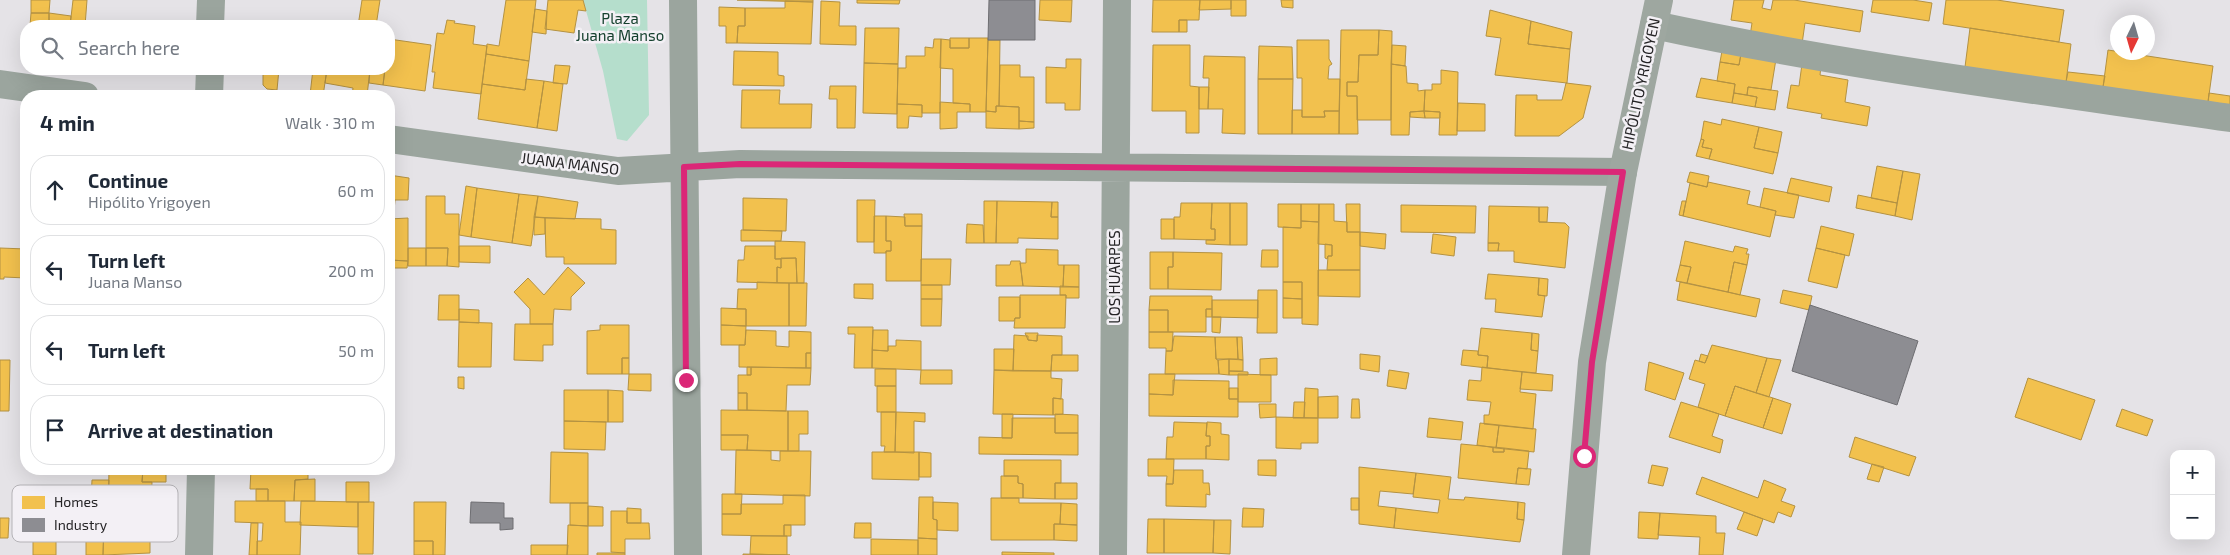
<!DOCTYPE html>
<meta charset="utf-8">
<style>
:root{--surface:#fff;--page:#f2f2f3;--text:#1f2937;--muted:#747a83;--line:#e0e1e3}
body{margin:0;font-family:"Exo 2",sans-serif;background:var(--page);color:var(--text)}
.controls{position:absolute;right:15px;bottom:15px;display:grid;overflow:hidden;border-radius:10px;box-shadow:0 5px 20px #0002}
.controls button{width:45px;height:45px;display:grid;place-items:center;padding:0;border:0;border-bottom:1px solid var(--line);background:var(--surface);color:var(--text);font:25px sans-serif}
.compass{position:absolute;left:2110px;top:15px;width:45px;height:45px;border-radius:50%;background:var(--surface);box-shadow:0 5px 20px #0002;rotate:185deg}
.stop{position:absolute;width:15px;height:15px;margin:-11px;border:4px solid #db2777;border-radius:50%;background:#fff}
.stop.end{background:#db2777;border-color:#fff;box-shadow:0 1px 5px #0008}
.list{margin:0;padding:0;list-style:none}
h2{display:flex;justify-content:space-between;align-items:center;height:65px;margin:0;padding:0 20px;font-size:21px}
h2 small{font-size:16px;font-weight:400;color:var(--muted)}
.list li{display:grid;grid-template-columns:32px 1fr auto;gap:15px;align-items:center;box-sizing:border-box;height:70px;margin:0 10px 10px;padding:0 10px;border:1px solid var(--line);border-radius:20px}
.list b{display:block;font-size:19px;white-space:nowrap}
.list p{margin:0;font-size:16px;white-space:nowrap;color:var(--muted)}
.list em{font-size:16px;font-style:normal;color:var(--muted)}
.icon{flex:none;width:28px;height:28px;fill:none;stroke:currentColor;stroke-width:2;stroke-linecap:round;stroke-linejoin:round}
.map{position:relative;flex:none;width:2230px;height:555px;overflow:hidden}
.search{position:absolute;background:var(--surface);box-shadow:0 5px 20px #0002;left:20px;top:20px;width:375px;height:55px;display:flex;align-items:center;gap:12px;box-sizing:border-box;padding:0 18px;border-radius:20px;color:var(--muted);font-size:19px}
.panel{position:absolute;background:var(--surface);box-shadow:0 5px 20px #0002;left:20px;top:90px;width:375px;height:385px;border-radius:20px}
.map>svg:first-child{display:block}
.green{fill:#b5decc}
.homes{fill:#f2c14e;stroke:#b49242}
.industry{fill:#8d8d92;stroke:#6e6e72}
.lines{fill:none;stroke-linecap:round;stroke-linejoin:round}
.minor{stroke:#9ba59e;stroke-width:28}
.major{stroke:#9ea7a0;stroke-width:28}
.route{stroke:#db2777;stroke-width:6}
.labels{text-anchor:middle;stroke-width:5;stroke-linejoin:round;paint-order:stroke}
.park-label{font-size:15px;fill:#15402e;stroke:#f3f0f5}
.street-label{font-size:15px;fill:#252426;stroke:#f3f0f5}
.key{fill:#f3f0f5;stroke:#b5b3b7;stroke-width:1}
.key-label{font-size:14px;fill:#252426}
</style>
<div class="map">
<svg width="2230" height="555" viewBox="0 0 2230 555">
<rect width="100%" height="100%" fill="#e5e3e7"/>
<!-- green -->
<path class="green" d="M 583,0 L 647,0 L 649,115 L 627,141 L 617,139 L 603,71 Z"/>
<!-- homes -->
<path class="homes" d="M 31,0 L 50,0 L 49,13 L 31,13 Z
M 73,0 L 87,0 L 85,26 L 70,26 Z
M 362,0 L 380,0 L 376,26 L 358,26 Z
M 506,0 L 536,0 L 529,61 L 486,54 L 487,44 L 499,46 Z
M 548,0 L 583,0 L 586,11 L 578,10 L 574,33 L 545,29 Z
M 737,0 L 813,0 L 813,2 Z
M 857,0 L 900,0 L 899,4 L 857,3 Z
M 1040,0 L 1072,0 L 1071,22 L 1039,20 Z
M 1153,0 L 1200,0 L 1199,20 L 1179,20 L 1179,32 L 1152,32 Z
M 1200,0 L 1231,0 L 1231,9 L 1199,10 Z
M 1231,0 L 1246,0 L 1246,16 L 1231,16 Z
M 1281,0 L 1293,0 L 1293,8 L 1282,7 Z
M 1734,0 L 1764,0 L 1762,8 L 1771,10 L 1773,0 L 1794,0 L 1863,11 L 1860,32 L 1805,23 L 1802,44 L 1750,36 L 1752,23 L 1731,20 Z
M 1873,0 L 1913,0 L 1932,3 L 1929,21 L 1871,12 Z
M 1946,0 L 1997,0 L 2064,10 L 2059,42 L 1943,24 Z
M 785,1 L 813,2 L 811,44 L 737,43 L 738,26 L 745,26 L 745,8 L 785,8 Z
M 821,1 L 840,2 L 839,26 L 856,26 L 856,45 L 820,44 Z
M 719,7 L 745,8 L 745,26 L 738,26 L 737,43 L 726,43 L 726,26 L 719,26 Z
M 535,9 L 547,11 L 546,34 L 532,32 Z
M 1490,10 L 1531,21 L 1528,44 L 1570,49 L 1567,83 L 1495,75 L 1501,38 L 1486,36 Z
M 31,13 L 49,13 L 49,26 L 30,26 Z
M 49,13 L 71,16 L 70,26 L 49,26 Z
M 447,20 L 455,21 L 454,23 L 475,26 L 473,44 L 487,46 L 481,94 L 433,88 L 435,72 L 432,72 L 437,33 L 444,34 Z
M 1179,20 L 1187,20 L 1187,32 L 1179,32 Z
M 320,21 L 356,26 L 319,26 Z
M 1531,21 L 1572,32 L 1570,49 L 1528,44 Z
M 865,28 L 899,28 L 898,64 L 864,63 Z
M 1970,28 L 2071,44 L 2066,82 L 1965,67 Z
M 1341,30 L 1379,30 L 1378,55 L 1359,55 L 1358,82 L 1347,82 L 1347,96 L 1357,96 L 1358,134 L 1339,134 Z
M 1379,30 L 1392,31 L 1391,120 L 1357,120 L 1357,96 L 1347,96 L 1347,82 L 1358,82 L 1359,55 L 1378,55 Z
M 950,38 L 969,38 L 969,48 L 950,48 Z
M 969,38 L 988,38 L 986,112 L 970,112 L 970,104 L 953,103 L 953,69 L 940,68 L 941,39 L 950,40 L 950,48 L 969,48 Z
M 389,39 L 431,45 L 425,91 L 383,85 L 385,69 L 389,69 Z
M 934,39 L 941,39 L 940,113 L 922,113 L 922,105 L 897,104 L 898,68 L 906,68 L 906,56 L 925,56 L 925,47 L 933,48 Z
M 988,40 L 1000,40 L 999,106 L 996,106 L 996,112 L 986,111 Z
M 1297,40 L 1329,40 L 1329,59 L 1332,64 L 1329,66 L 1328,79 L 1340,79 L 1339,111 L 1324,111 L 1325,117 L 1302,117 L 1302,78 L 1297,78 Z
M 1153,45 L 1190,45 L 1190,86 L 1199,87 L 1199,133 L 1186,133 L 1186,111 L 1152,111 Z
M 1392,45 L 1406,46 L 1405,66 L 1391,64 Z
M 1259,46 L 1292,47 L 1293,79 L 1258,79 Z
M 2108,50 L 2213,66 L 2208,102 L 2103,87 Z
M 734,51 L 778,52 L 778,75 L 784,76 L 784,86 L 733,85 Z
M 1722,51 L 1741,54 L 1739,65 L 1720,62 Z
M 486,54 L 529,61 L 525,90 L 482,84 Z
M 1741,54 L 1776,59 L 1771,90 L 1748,87 L 1747,95 L 1734,93 L 1735,84 L 1717,81 L 1720,62 L 1739,65 Z
M 1204,56 L 1245,57 L 1245,134 L 1222,133 L 1223,109 L 1208,109 L 1209,78 L 1203,78 Z
M 1066,59 L 1081,59 L 1080,110 L 1065,110 L 1065,103 L 1046,103 L 1046,67 L 1066,68 Z
M 864,63 L 898,64 L 897,114 L 863,113 Z
M 1391,64 L 1406,66 L 1407,83 L 1418,84 L 1418,91 L 1425,90 L 1424,111 L 1410,112 L 1409,135 L 1391,135 Z
M 1802,64 L 1821,66 L 1820,75 L 1848,80 L 1845,102 L 1870,107 L 1867,126 L 1821,118 L 1822,114 L 1787,108 L 1791,85 L 1799,86 Z
M 555,65 L 570,66 L 567,84 L 553,83 Z
M 1000,65 L 1020,65 L 1020,77 L 1034,77 L 1034,122 L 1019,121 L 1019,107 L 999,106 Z
M 263,69 L 279,69 L 277,90 L 267,89 L 263,85 Z
M 313,69 L 327,69 L 323,96 L 310,95 Z
M 327,69 L 370,69 L 367,96 L 352,96 L 353,88 L 325,83 Z
M 370,69 L 385,69 L 383,85 L 369,83 Z
M 1441,70 L 1458,72 L 1457,135 L 1439,135 L 1440,112 L 1424,111 L 1425,90 L 1432,90 L 1432,84 L 1441,84 Z
M 2068,72 L 2105,76 L 2103,87 L 2066,82 Z
M 1701,78 L 1735,84 L 1732,103 L 1696,97 Z
M 526,79 L 544,81 L 537,128 L 478,119 L 482,84 L 525,90 Z
M 1258,79 L 1293,79 L 1292,134 L 1258,134 Z
M 544,81 L 563,84 L 557,131 L 537,128 Z
M 1566,83 L 1591,86 L 1583,118 L 1559,136 L 1515,136 L 1516,95 L 1537,95 L 1537,100 L 1562,100 Z
M 830,86 L 856,86 L 855,128 L 837,128 L 837,99 L 829,99 Z
M 1199,87 L 1209,87 L 1208,109 L 1199,109 Z
M 1748,87 L 1778,91 L 1775,110 L 1755,107 L 1757,97 L 1747,95 Z
M 742,90 L 780,90 L 779,104 L 812,104 L 811,128 L 741,128 Z
M 1734,93 L 1757,97 L 1755,107 L 1732,103 Z
M 2209,93 L 2230,96 L 2230,105 L 2208,102 Z
M 940,102 L 970,104 L 970,112 L 957,112 L 957,128 L 940,129 Z
M 1458,103 L 1485,104 L 1485,131 L 1457,131 Z
M 897,104 L 922,105 L 922,117 L 909,116 L 908,128 L 897,128 Z
M 996,106 L 1019,107 L 1019,129 L 986,128 L 986,111 L 996,112 Z
M 1292,110 L 1302,110 L 1302,117 L 1325,117 L 1324,111 L 1339,111 L 1339,134 L 1292,134 Z
M 1424,111 L 1440,112 L 1440,118 L 1425,118 Z
M 1424,111 L 1425,118 L 1410,117 L 1410,112 Z
M 1722,119 L 1759,127 L 1754,148 L 1778,153 L 1773,174 L 1709,159 L 1712,149 L 1702,147 L 1704,140 L 1701,139 L 1704,121 L 1721,125 Z
M 1019,121 L 1034,122 L 1034,128 L 1019,129 Z
M 25,123 L 26,123 L 26,174 L 24,174 Z
M 1759,127 L 1782,132 L 1778,153 L 1754,148 Z
M 1701,139 L 1704,140 L 1702,147 L 1712,149 L 1709,159 L 1696,156 Z
M 1877,166 L 1903,171 L 1897,203 L 1871,198 Z
M 1903,171 L 1920,174 L 1912,220 L 1895,216 Z
M 1690,172 L 1709,176 L 1707,187 L 1687,182 Z
M 24,174 L 26,174 L 26,193 L 24,192 Z
M 389,175 L 409,178 L 408,200 L 389,200 Z
M 1791,178 L 1832,187 L 1829,202 L 1787,193 Z
M 1708,182 L 1750,191 L 1747,204 L 1776,211 L 1770,237 L 1683,216 L 1690,183 L 1707,187 Z
M 466,186 L 477,188 L 471,237 L 459,235 Z
M 477,188 L 519,194 L 512,243 L 471,237 Z
M 1764,188 L 1799,195 L 1794,218 L 1775,215 L 1776,211 L 1760,207 Z
M 24,192 L 26,193 L 26,230 L 24,230 Z
M 519,194 L 538,196 L 531,246 L 512,243 Z
M 1858,195 L 1897,203 L 1895,216 L 1856,208 Z
M 426,196 L 445,196 L 445,214 L 459,214 L 459,267 L 447,266 L 448,248 L 426,248 Z
M 538,196 L 578,202 L 575,219 L 534,217 Z
M 743,198 L 787,199 L 786,231 L 743,230 Z
M 389,200 L 395,200 L 394,211 L 389,212 L 389,219 L 408,218 L 408,261 L 389,260 Z
M 857,200 L 875,200 L 874,242 L 857,242 Z
M 984,201 L 997,201 L 996,243 L 984,243 Z
M 997,201 L 1052,202 L 1051,217 L 1058,217 L 1058,239 L 1018,238 L 1018,243 L 996,243 Z
M 1682,201 L 1686,201 L 1683,216 L 1679,215 Z
M 1052,202 L 1058,202 L 1058,217 L 1051,217 Z
M 1181,203 L 1212,203 L 1211,229 L 1215,229 L 1215,240 L 1174,239 L 1174,217 L 1180,217 Z
M 1212,203 L 1230,203 L 1230,245 L 1206,244 L 1206,240 L 1215,240 L 1215,229 L 1211,229 Z
M 1230,203 L 1247,203 L 1247,245 L 1230,245 Z
M 1278,204 L 1301,204 L 1301,228 L 1278,227 Z
M 1301,204 L 1319,204 L 1319,222 L 1301,221 Z
M 1319,204 L 1334,204 L 1334,221 L 1347,222 L 1347,232 L 1360,232 L 1360,270 L 1327,270 L 1328,256 L 1332,256 L 1332,245 L 1318,244 Z
M 1346,204 L 1360,204 L 1360,232 L 1347,232 Z
M 1401,205 L 1476,206 L 1475,233 L 1401,232 Z
M 1489,206 L 1539,207 L 1539,222 L 1565,223 L 1569,227 L 1565,268 L 1514,262 L 1514,251 L 1498,251 L 1499,243 L 1488,243 Z
M 1539,207 L 1548,207 L 1547,222 L 1539,222 Z
M 904,214 L 922,214 L 922,226 L 905,226 Z
M 874,216 L 886,216 L 886,241 L 891,241 L 891,251 L 886,251 L 886,253 L 874,253 Z
M 886,216 L 905,217 L 905,226 L 922,226 L 921,281 L 886,281 L 886,251 L 891,251 L 891,241 L 886,241 Z
M 534,217 L 545,218 L 545,234 L 534,235 Z
M 545,218 L 601,219 L 601,229 L 616,230 L 616,264 L 564,264 L 564,257 L 546,257 Z
M 1161,219 L 1174,219 L 1174,239 L 1161,239 Z
M 1301,221 L 1319,222 L 1318,325 L 1302,324 L 1302,282 L 1283,282 L 1283,227 L 1301,228 Z
M 967,224 L 983,225 L 984,243 L 966,243 Z
M 1821,226 L 1854,234 L 1849,256 L 1816,248 Z
M 741,230 L 782,231 L 781,241 L 741,241 Z
M 1360,232 L 1386,234 L 1385,249 L 1360,246 Z
M 1433,234 L 1456,237 L 1454,256 L 1431,253 Z
M 775,241 L 805,242 L 804,283 L 797,283 L 796,258 L 775,259 Z
M 1685,241 L 1733,252 L 1735,246 L 1748,249 L 1746,254 L 1749,254 L 1747,265 L 1734,262 L 1728,292 L 1687,283 L 1691,267 L 1680,265 Z
M 1488,243 L 1499,243 L 1498,251 L 1488,251 Z
M 1325,244 L 1332,245 L 1332,256 L 1328,256 L 1327,259 L 1325,258 Z
M 459,246 L 490,246 L 490,263 L 459,262 Z
M 745,246 L 775,246 L 775,259 L 781,259 L 781,268 L 777,267 L 777,283 L 737,282 L 738,260 L 744,260 Z
M 0,248 L 26,249 L 26,278 L 4,277 L 4,279 L 0,279 Z
M 408,248 L 426,248 L 426,266 L 408,266 Z
M 426,248 L 448,248 L 447,266 L 426,266 Z
M 1816,248 L 1845,255 L 1837,288 L 1808,281 Z
M 1026,249 L 1058,250 L 1058,265 L 1064,265 L 1063,287 L 1023,286 L 1020,263 L 1026,263 Z
M 1262,250 L 1278,250 L 1278,267 L 1261,267 Z
M 1150,252 L 1173,252 L 1173,267 L 1168,267 L 1168,289 L 1150,289 Z
M 1173,252 L 1222,253 L 1221,290 L 1168,289 L 1168,267 L 1173,267 Z
M 781,258 L 796,258 L 797,283 L 777,283 L 777,267 L 781,268 Z
M 921,259 L 951,259 L 950,285 L 921,285 Z
M 389,260 L 408,261 L 407,268 L 389,268 Z
M 1011,261 L 1020,261 L 1023,286 L 996,286 L 996,265 L 1010,265 Z
M 1734,262 L 1747,265 L 1740,295 L 1728,292 Z
M 1064,265 L 1079,265 L 1079,287 L 1063,287 Z
M 1680,265 L 1691,267 L 1687,283 L 1676,281 Z
M 568,267 L 585,283 L 571,297 L 571,310 L 554,309 L 553,324 L 530,324 L 530,309 L 514,292 L 528,278 L 544,295 Z
M 1318,270 L 1360,270 L 1360,297 L 1318,296 Z
M 1488,274 L 1539,278 L 1538,295 L 1545,296 L 1542,317 L 1495,312 L 1496,299 L 1485,299 Z
M 1539,278 L 1548,279 L 1547,296 L 1538,295 Z
M 757,282 L 789,283 L 789,326 L 746,326 L 746,309 L 737,309 L 738,289 L 757,289 Z
M 1283,282 L 1302,282 L 1302,299 L 1283,298 Z
M 1680,282 L 1760,299 L 1756,317 L 1677,300 Z
M 789,283 L 807,283 L 806,326 L 789,326 Z
M 854,284 L 873,284 L 873,299 L 854,298 Z
M 921,285 L 942,285 L 942,299 L 921,299 Z
M 1060,286 L 1079,287 L 1079,298 L 1066,298 L 1066,295 L 1060,295 Z
M 1258,290 L 1277,290 L 1277,333 L 1257,333 Z
M 1783,290 L 1812,296 L 1809,310 L 1780,303 Z
M 439,295 L 459,295 L 459,320 L 438,320 Z
M 1020,295 L 1066,295 L 1065,328 L 1014,328 L 1015,318 L 1020,318 Z
M 1150,296 L 1212,296 L 1212,309 L 1206,309 L 1206,332 L 1168,332 L 1168,310 L 1149,310 Z
M 999,297 L 1020,297 L 1020,318 L 1015,318 L 1014,321 L 999,321 Z
M 1283,298 L 1302,299 L 1302,318 L 1283,318 Z
M 921,299 L 942,299 L 941,326 L 921,326 Z
M 1212,300 L 1258,300 L 1258,318 L 1212,317 Z
M 721,308 L 746,309 L 746,326 L 721,325 Z
M 459,309 L 479,310 L 479,323 L 459,322 Z
M 1206,309 L 1212,309 L 1212,317 L 1206,317 Z
M 1149,310 L 1168,310 L 1168,332 L 1149,332 Z
M 1212,317 L 1221,317 L 1220,333 L 1212,332 Z
M 389,319 L 394,319 L 394,334 L 389,334 Z
M 459,322 L 492,323 L 491,367 L 458,367 Z
M 515,324 L 553,324 L 553,345 L 543,345 L 543,361 L 514,360 Z
M 600,325 L 629,325 L 629,358 L 622,358 L 622,374 L 587,374 L 587,331 L 600,330 Z
M 721,325 L 746,326 L 745,345 L 721,345 Z
M 848,327 L 873,327 L 872,368 L 854,368 L 855,334 L 848,334 Z
M 1481,328 L 1532,333 L 1531,350 L 1538,351 L 1536,373 L 1487,368 L 1488,356 L 1478,355 Z
M 746,330 L 776,331 L 776,346 L 789,347 L 789,331 L 811,332 L 811,353 L 806,353 L 806,368 L 739,367 L 739,345 L 745,345 Z
M 873,330 L 888,330 L 888,351 L 872,350 Z
M 1149,332 L 1173,332 L 1172,351 L 1166,351 L 1166,348 L 1149,348 Z
M 1025,333 L 1038,333 L 1037,341 L 1028,340 Z
M 1532,333 L 1539,334 L 1538,351 L 1531,350 Z
M 1014,335 L 1028,336 L 1028,340 L 1037,341 L 1037,335 L 1062,336 L 1062,355 L 1052,355 L 1051,371 L 1013,371 Z
M 1174,336 L 1215,337 L 1216,359 L 1218,360 L 1219,374 L 1165,374 L 1166,351 L 1172,351 Z
M 1215,337 L 1237,337 L 1238,359 L 1216,359 Z
M 1237,337 L 1242,337 L 1243,360 L 1238,359 Z
M 896,340 L 921,341 L 921,370 L 872,368 L 872,350 L 888,351 L 888,346 L 896,346 Z
M 1712,345 L 1767,358 L 1756,393 L 1735,386 L 1725,416 L 1698,407 L 1705,384 L 1689,379 L 1695,360 L 1705,363 Z
M 994,349 L 1014,349 L 1013,371 L 994,370 Z
M 1463,350 L 1478,351 L 1478,355 L 1488,356 L 1487,368 L 1461,365 Z
M 806,353 L 811,353 L 811,368 L 806,368 Z
M 1360,354 L 1380,356 L 1379,372 L 1360,369 Z
M 1701,354 L 1708,356 L 1705,363 L 1699,361 Z
M 1052,355 L 1078,355 L 1078,371 L 1051,371 Z
M 622,358 L 629,358 L 629,374 L 622,374 Z
M 1277,358 L 1277,375 L 1260,375 L 1260,359 Z
M 1767,358 L 1781,360 L 1769,397 L 1756,393 Z
M 1229,359 L 1243,360 L 1243,371 L 1229,371 Z
M 1229,359 L 1229,375 L 1219,374 L 1218,360 Z
M 0,360 L 10,360 L 9,411 L 0,411 Z
M 1649,362 L 1684,373 L 1675,400 L 1645,390 Z
M 747,367 L 751,367 L 751,375 L 747,375 Z
M 751,367 L 811,368 L 810,385 L 787,385 L 786,411 L 747,410 L 747,393 L 738,393 L 738,375 L 751,375 Z
M 1482,367 L 1522,372 L 1520,392 L 1536,394 L 1533,429 L 1484,424 L 1484,415 L 1489,415 L 1491,402 L 1467,400 L 1469,380 L 1481,381 Z
M 875,369 L 896,369 L 896,386 L 875,386 Z
M 921,370 L 952,370 L 952,384 L 920,384 Z
M 994,370 L 1051,371 L 1051,378 L 1062,379 L 1061,399 L 1053,398 L 1053,415 L 993,414 Z
M 1389,370 L 1409,373 L 1406,389 L 1387,386 Z
M 1229,371 L 1248,372 L 1248,375 L 1229,375 Z
M 1522,372 L 1553,375 L 1552,391 L 1520,389 Z
M 629,374 L 651,374 L 651,391 L 628,390 Z
M 1149,374 L 1175,374 L 1173,395 L 1149,394 Z
M 1238,374 L 1271,375 L 1271,402 L 1238,402 Z
M 458,377 L 464,377 L 464,389 L 458,388 Z
M 2028,378 L 2095,400 L 2081,440 L 2015,417 Z
M 1173,380 L 1229,381 L 1229,399 L 1238,399 L 1238,417 L 1149,416 L 1149,394 L 1173,395 Z
M 877,386 L 896,386 L 896,412 L 877,412 Z
M 1735,386 L 1773,398 L 1763,428 L 1725,416 Z
M 1229,388 L 1238,388 L 1238,399 L 1229,399 Z
M 1305,388 L 1318,389 L 1318,418 L 1304,418 Z
M 564,390 L 608,390 L 608,422 L 564,421 Z
M 608,390 L 623,391 L 623,422 L 608,422 Z
M 738,393 L 747,393 L 747,410 L 738,410 Z
M 1338,396 L 1338,418 L 1318,418 L 1318,397 Z
M 1053,398 L 1063,399 L 1063,414 L 1053,415 Z
M 1773,398 L 1791,404 L 1782,434 L 1763,428 Z
M 1352,399 L 1359,399 L 1360,418 L 1351,418 Z
M 1294,402 L 1305,402 L 1304,418 L 1293,418 Z
M 1681,402 L 1719,414 L 1712,436 L 1723,440 L 1720,453 L 1669,437 Z
M 1259,404 L 1276,404 L 1276,417 L 1260,418 Z
M 2122,409 L 2153,420 L 2147,436 L 2116,426 Z
M 721,410 L 788,411 L 788,451 L 747,450 L 748,435 L 721,435 Z
M 788,411 L 808,411 L 808,434 L 799,434 L 799,451 L 788,451 Z
M 881,412 L 896,412 L 895,452 L 884,452 L 885,446 L 881,446 Z
M 896,412 L 925,413 L 925,422 L 914,421 L 914,453 L 895,452 Z
M 1002,414 L 1013,414 L 1012,438 L 1002,438 Z
M 1055,414 L 1078,415 L 1078,433 L 1055,433 Z
M 1276,417 L 1318,418 L 1318,443 L 1301,443 L 1301,449 L 1276,448 Z
M 1012,418 L 1055,418 L 1055,433 L 1078,433 L 1078,455 L 979,454 L 979,437 L 1012,438 Z
M 1429,418 L 1463,422 L 1461,440 L 1427,437 Z
M 564,421 L 606,422 L 605,450 L 564,449 Z
M 1174,422 L 1207,423 L 1206,436 L 1210,436 L 1210,446 L 1206,446 L 1206,459 L 1166,459 L 1167,437 L 1173,437 Z
M 1207,422 L 1221,423 L 1221,434 L 1229,435 L 1229,460 L 1206,459 L 1206,446 L 1210,446 L 1210,436 L 1206,436 Z
M 1480,423 L 1499,425 L 1496,448 L 1477,445 Z
M 1499,425 L 1536,429 L 1534,452 L 1496,448 Z
M 721,435 L 748,435 L 747,450 L 721,450 Z
M 1855,437 L 1916,457 L 1909,476 L 1849,457 Z
M 1461,444 L 1493,447 L 1493,452 L 1504,452 L 1504,448 L 1529,451 L 1527,469 L 1518,468 L 1516,484 L 1458,478 Z
M 1493,447 L 1504,448 L 1504,452 L 1493,452 Z
M 736,450 L 771,451 L 771,460 L 780,461 L 780,451 L 811,451 L 810,496 L 735,494 Z
M 551,452 L 588,453 L 588,503 L 550,503 Z
M 872,452 L 919,452 L 919,480 L 872,479 Z
M 919,452 L 931,453 L 931,477 L 919,477 Z
M 1148,459 L 1174,459 L 1173,484 L 1166,484 L 1167,476 L 1148,476 Z
M 1004,460 L 1061,460 L 1061,483 L 1055,483 L 1055,499 L 1023,498 L 1023,484 L 1018,483 L 1018,476 L 1004,476 Z
M 1258,460 L 1276,460 L 1276,476 L 1258,475 Z
M 1872,464 L 1884,467 L 1879,482 L 1867,479 Z
M 1652,465 L 1668,468 L 1663,486 L 1648,483 Z
M 1359,467 L 1416,473 L 1413,494 L 1380,491 L 1378,506 L 1396,508 L 1394,528 L 1359,524 Z
M 1518,468 L 1531,469 L 1529,485 L 1516,484 Z
M 109,469 L 143,469 L 142,482 L 152,482 L 151,511 L 143,510 L 143,523 L 108,522 Z
M 143,469 L 166,469 L 166,482 L 142,482 Z
M 251,469 L 308,471 L 308,479 L 295,480 L 294,501 L 268,501 L 268,489 L 250,489 Z
M 1174,470 L 1203,470 L 1203,483 L 1209,483 L 1210,495 L 1206,494 L 1206,507 L 1166,506 L 1166,484 L 1173,484 Z
M 1416,473 L 1451,477 L 1448,499 L 1464,500 L 1465,497 L 1518,502 L 1517,519 L 1524,520 L 1520,542 L 1394,528 L 1396,508 L 1438,513 L 1440,500 L 1413,497 Z
M 1001,476 L 1018,476 L 1018,483 L 1023,484 L 1023,498 L 1001,498 Z
M 1702,477 L 1758,498 L 1764,480 L 1786,489 L 1781,501 L 1795,506 L 1791,517 L 1778,512 L 1774,523 L 1696,494 Z
M 315,479 L 315,501 L 294,501 L 295,480 Z
M 92,480 L 109,480 L 108,522 L 90,521 Z
M 346,482 L 369,482 L 369,502 L 346,502 Z
M 1055,483 L 1077,483 L 1077,499 L 1055,499 Z
M 256,489 L 268,489 L 268,501 L 256,501 Z
M 722,494 L 742,494 L 741,514 L 722,514 Z
M 783,495 L 805,495 L 805,525 L 784,525 L 784,536 L 722,535 L 722,514 L 741,514 L 741,504 L 783,504 Z
M 919,497 L 933,497 L 933,519 L 937,520 L 937,539 L 918,538 Z
M 991,498 L 1019,498 L 1019,503 L 1061,503 L 1060,524 L 1054,524 L 1054,540 L 991,540 Z
M 1351,498 L 1359,498 L 1359,510 L 1351,510 Z
M 235,501 L 285,501 L 285,522 L 301,522 L 300,555 L 257,555 L 257,541 L 262,541 L 263,523 L 235,522 Z
M 301,501 L 358,502 L 358,527 L 300,525 Z
M 358,502 L 374,502 L 373,554 L 358,554 Z
M 414,502 L 446,502 L 445,555 L 433,555 L 433,541 L 414,541 Z
M 933,502 L 958,503 L 958,531 L 937,530 L 937,520 L 933,519 Z
M 1518,502 L 1525,503 L 1524,520 L 1517,519 Z
M 570,503 L 588,503 L 588,526 L 570,525 Z
M 1061,503 L 1077,504 L 1077,525 L 1060,524 Z
M 588,506 L 603,507 L 603,526 L 588,526 Z
M 627,508 L 641,509 L 641,523 L 627,523 Z
M 1243,508 L 1264,509 L 1263,527 L 1242,527 Z
M 611,511 L 627,511 L 627,523 L 649,523 L 650,539 L 625,539 L 625,553 L 611,552 Z
M 1639,512 L 1660,513 L 1658,539 L 1638,538 Z
M 1744,512 L 1763,519 L 1757,536 L 1737,529 Z
M 1660,513 L 1716,516 L 1716,533 L 1725,533 L 1723,555 L 1699,555 L 1700,537 L 1658,535 Z
M 0,518 L 9,518 L 8,538 L 0,538 Z
M 1148,519 L 1164,519 L 1164,553 L 1147,553 Z
M 1164,519 L 1214,520 L 1213,553 L 1164,553 Z
M 1214,520 L 1231,520 L 1230,554 L 1213,553 Z
M 86,521 L 104,522 L 103,555 L 86,555 Z
M 104,522 L 150,523 L 150,553 L 103,555 Z
M 251,523 L 258,523 L 257,555 L 249,555 Z
M 855,523 L 871,523 L 871,538 L 854,538 Z
M 1054,524 L 1077,525 L 1077,541 L 1054,540 Z
M 568,525 L 588,526 L 588,555 L 567,555 Z
M 784,525 L 791,525 L 791,536 L 784,536 Z
M 751,536 L 787,536 L 787,555 L 750,554 Z
M 33,538 L 56,539 L 56,555 L 33,555 Z
M 918,538 L 937,539 L 937,555 L 918,555 Z
M 871,539 L 918,540 L 918,555 L 871,555 Z
M 414,541 L 433,541 L 433,555 L 414,555 Z
M 531,545 L 568,545 L 567,555 L 531,555 Z
M 1002,552 L 1054,553 L 1054,555 L 1002,555 Z
M 597,553 L 625,553 L 625,555 L 597,555 Z
M 743,554 L 787,555 L 790,555 L 743,555 Z"/>
<!-- industry -->
<path class="industry" d="M 1035,0 L 1035,40 L 988,40 L 989,0 Z
M 1810,305 L 1918,341 L 1897,405 L 1792,371 Z
M 471,502 L 504,503 L 504,518 L 513,518 L 513,529 L 500,530 L 500,523 L 470,523 Z"/>
<g class="lines">
<!-- minor -->
<path class="minor" d="M 683,0 L 688,555
M 1654,25 C 1844,66 2038,90 2230,118
M 210,26 L 211,0
M 0,84 L 85,96
M 209,96 L 210,69
M 389,139 L 618,171 L 740,164 L 1623,172
M 199,555 L 201,469
M 1113,555 L 1117,0"/>
<!-- major -->
<path class="major" d="M 1576,555 L 1592,362 L 1623,172 L 1659,0"/>
</g>
<g class="lines">
<!-- route -->
<path class="route" d="M 686,380 L 684,167 L 740,164 L 1623,172 L 1592,362 L 1584,456"/>
</g>
<g class="labels">
<!-- park labels -->
<g class="park-label">
<text x="620" y="24">Plaza<tspan x="620" dy="17">Juana Manso</tspan></text>
</g>
<!-- street labels -->
<g class="street-label">
<text transform="translate(1641 84) rotate(-78)" y="5">HIPÓLITO YRIGOYEN</text>
<text transform="translate(570 164) rotate(7)" y="5">JUANA MANSO</text>
<text transform="translate(1115 277) rotate(-90)" y="5">LOS HUARPES</text>
</g>
</g>
<!-- legend -->
<rect x="12" y="485" width="166" height="57" rx="8" class="key"/>
<rect x="22" y="496" width="23" height="13" fill="#f2c14e"/>
<rect x="22" y="518" width="23" height="14" fill="#8d8d92"/>
<g class="key-label">
<text x="54" y="507">Homes</text>
<text x="54" y="530">Industry</text>
</g>
</svg>
<div class="controls">
<button>+</button>
<button>−</button>
</div>
<svg class="compass" viewBox="-18 -18 36 36"><path d="M0-13l5 13h-10z" fill="#e53935"/><path d="M0 13l5-13h-10z" fill="#747a83"/></svg>
<div class="stop" style="left:1584px;top:456px"></div>
<div class="stop end" style="left:686px;top:380px"></div>
<div class="search"><svg class="icon" aria-label="search" viewBox="0 0 24 24"><circle cx="10" cy="10" r="6"/><path d="M15 15l6 6"/></svg>Search here</div>
<section class="panel">
<h2>4 min<small>Walk · 310 m</small></h2>
<ul class="list">
<li><svg class="icon" aria-label="ahead" viewBox="0 0 24 24"><path d="M12 20V5M6 11l6-6 6 6"/></svg><div><b>Continue</b><p>Hipólito Yrigoyen</p></div><em>60 m</em></li>
<li><svg class="icon" aria-label="left" viewBox="0 0 24 24"><path d="M17 20v-9H6M10 6l-5 5 5 5"/></svg><div><b>Turn left</b><p>Juana Manso</p></div><em>200 m</em></li>
<li><svg class="icon" aria-label="left" viewBox="0 0 24 24"><path d="M17 20v-9H6M10 6l-5 5 5 5"/></svg><div><b>Turn left</b></div><em>50 m</em></li>
<li><svg class="icon" aria-label="arrive" viewBox="0 0 24 24"><path d="M6 21V4h12l-3 4 3 4H6"/></svg><div><b>Arrive at destination</b></div></li>
</ul>
</section>
</div>
